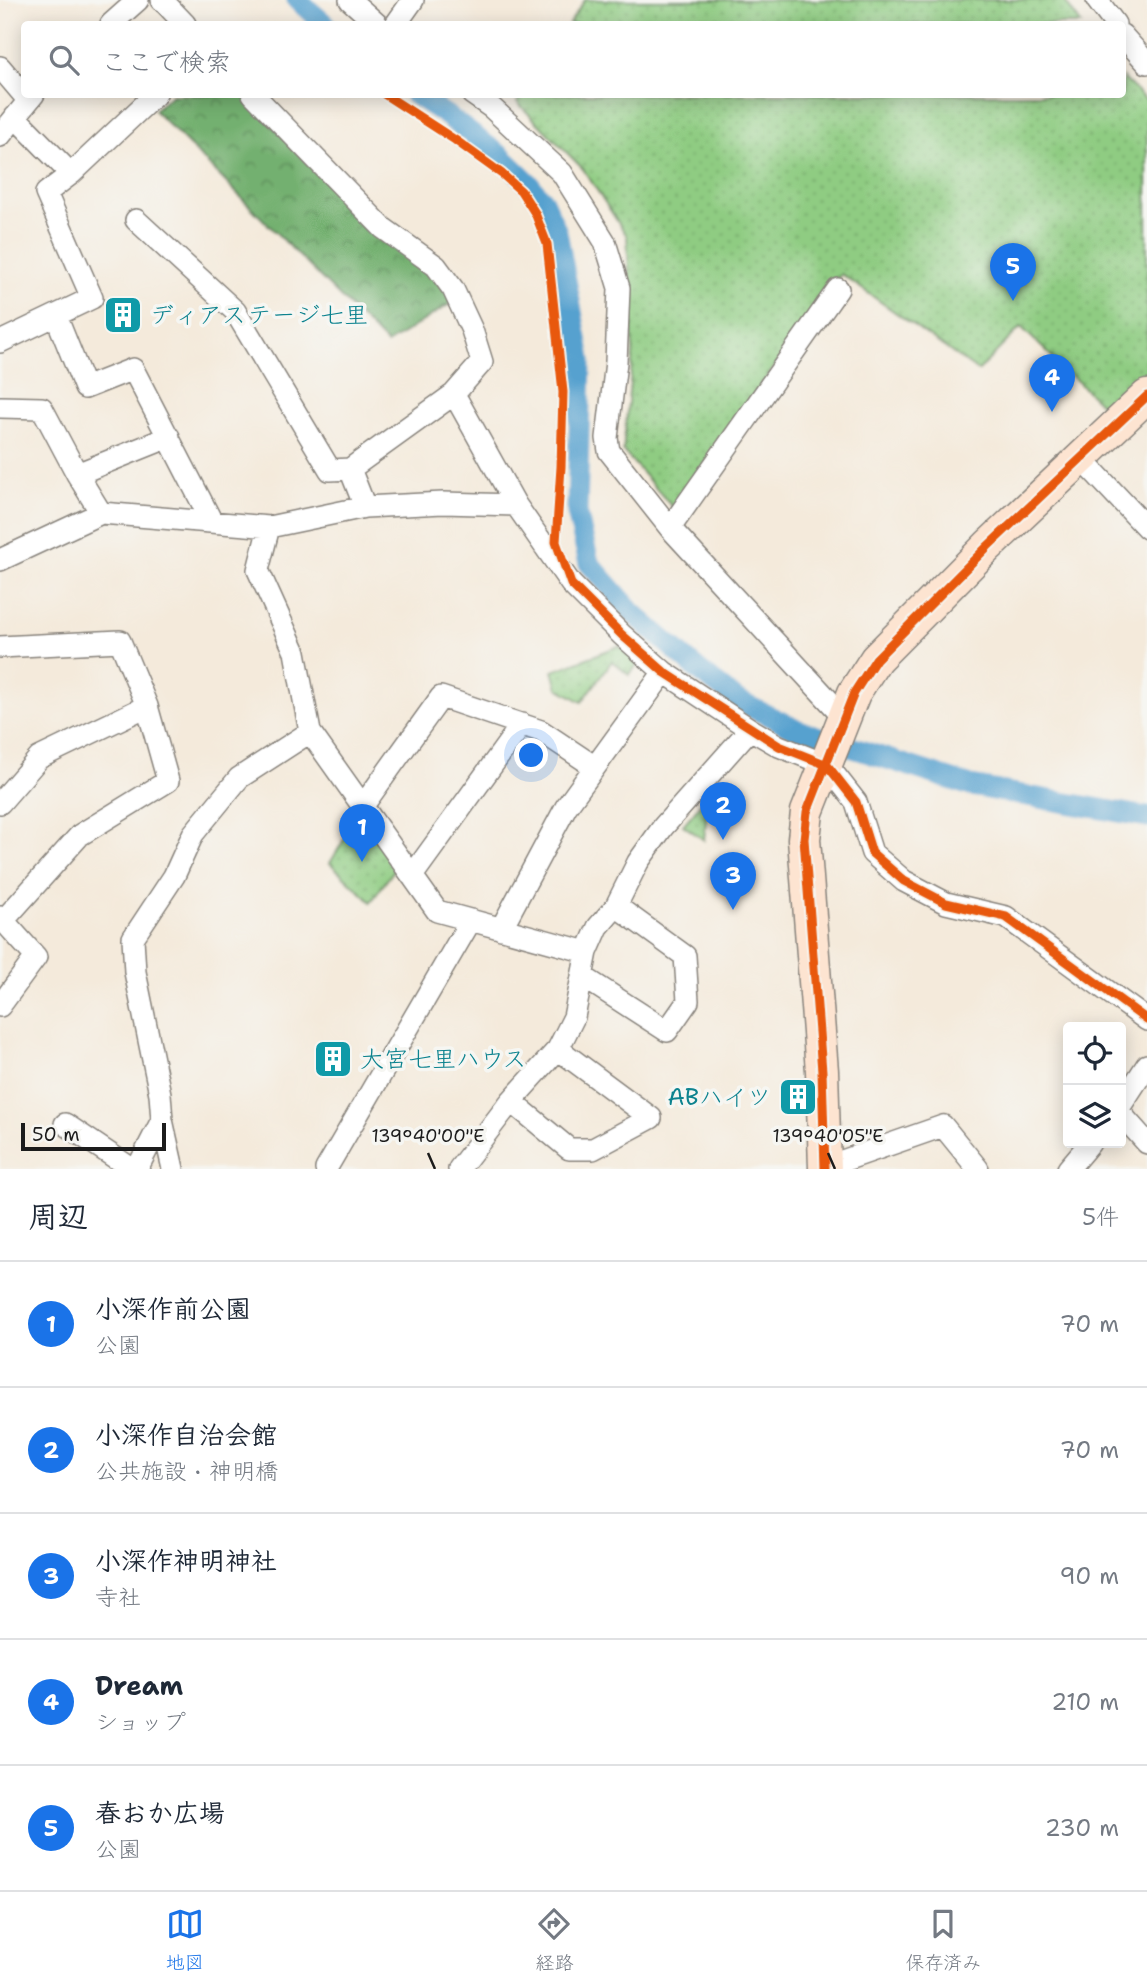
<!DOCTYPE html>
<html lang="ja">
<meta charset="utf-8">
<style>
:root{--surface:#fff;--page:#f2f2f3;--text:#1f2937;--muted:#747a83;--line:#e0e1e3;--accent:#1a73e8}
body{margin:0;font-family:"Shantell Sans","Klee One",sans-serif;background:var(--page);color:var(--text)}
.controls{position:absolute;right:21px;bottom:21px;display:grid;overflow:hidden;border-radius:7px;box-shadow:0 4px 18px #0003}
.controls button{width:63px;height:63px;display:grid;place-items:center;padding:0;border:0;border-bottom:2px solid var(--line);background:var(--surface);color:var(--text);font:35px sans-serif}
.scale{position:absolute;left:21px;bottom:18px;width:145px;box-sizing:border-box;padding-left:7px;border:4px solid #1c1c1c;border-top:0;font-size:19px;line-height:24px;white-space:nowrap;color:#1c1c1c;-webkit-text-stroke:5px #f6f6f2;paint-order:stroke}
.you{position:absolute;left:532px;top:756px;width:24px;height:24px;margin:-18px;border:5px solid #fff;border-radius:50%;background:#1a73e8;box-shadow:0 0 0 10px #1a73e833}
.badge{display:grid;place-items:center;width:46px;height:46px;border-radius:50%;background:var(--accent);color:#fff;font-size:23px;font-weight:700}
.pin{position:absolute;translate:-50% -58px;filter:drop-shadow(0 2px 4px #0008)}
.pin::after{content:'';position:absolute;top:37px;width:24px;height:21px;background:inherit;clip-path:polygon(0 0,100% 0,50% 100%)}
.list{margin:0;padding:0;list-style:none}
h2{display:flex;justify-content:space-between;align-items:center;height:91px;margin:0;padding:0 28px;font-size:30px}
h2 small{font-size:23px;font-weight:400;color:var(--muted)}
.list li{display:grid;grid-template-columns:46px 1fr auto;gap:21px;align-items:center;box-sizing:border-box;height:126px;padding:0 28px;border-top:2px solid var(--line)}
.list b{display:block;font-size:26px;white-space:nowrap}
.list p{margin:0;font-size:23px;white-space:nowrap;color:var(--muted)}
.list em{font-size:23px;font-style:normal;color:var(--muted)}
.icon{flex:none;width:38px;height:38px;fill:none;stroke:currentColor;stroke-width:2;stroke-linecap:round;stroke-linejoin:round}
.map{position:relative;flex:none;width:1147px;height:1169px;overflow:hidden}
.search{position:absolute;background:var(--surface);box-shadow:0 4px 18px #0003;left:21px;right:21px;top:21px;height:77px;display:flex;align-items:center;gap:18px;box-sizing:border-box;padding:0 24px;border-radius:7px;color:var(--muted);font-size:26px}
.sheet{height:721px;background:var(--surface)}
nav{display:flex;justify-content:space-around;align-items:center;box-sizing:border-box;height:98px;border-top:2px solid var(--line);background:var(--surface);font-size:19px;color:var(--muted)}
nav a{display:grid;justify-items:center;gap:4px}
nav .on{color:var(--accent)}
.map>svg:first-child{display:block}
.forest{fill:url(#forest-crowns);stroke:#486646;stroke-width:2}
.park{fill:url(#park-dots);stroke:#56744f;stroke-width:2}
.lines{fill:none;stroke-linecap:round;stroke-linejoin:round}
.canal{stroke:#57a1cf;stroke-width:21}
.street-casing{stroke:#88837c;stroke-width:24}
.secondary-casing{stroke:#88837c;stroke-width:35}
.street{stroke:#fff;stroke-width:21}
.secondary{stroke:#fde4d1;stroke-width:32}
.cycleway-casing{stroke:#f6f6f2;stroke-width:13}
.cycleway{stroke:#e8590c;stroke-width:9}
.ticks{fill:none;stroke:#1c1c1c;stroke-width:2.5}
.labels{text-anchor:middle;stroke-width:7;stroke-linejoin:round;paint-order:stroke}
.culture-label{font-size:24px;fill:#0d838f;stroke:#f6f6f2;text-anchor:start}
.ticks-label{font-size:18px;text-anchor:middle;fill:#1c1c1c;stroke:#f6f6f2;stroke-width:7;stroke-linejoin:round;paint-order:stroke}
</style>
<div class="map">
<svg width="1147" height="1169" viewBox="0 0 1147 1169">
<defs>
<pattern id="forest-crowns" width="20" height="18" patternUnits="userSpaceOnUse" patternTransform="scale(1.75)"><rect width="20" height="18" fill="#73b070"/><path d="M2 6a3 3 0 1 1 6 0M12 15a3 3 0 1 1 6 0" fill="none" stroke="#5e8e5b"/></pattern>
<pattern id="park-dots" width="8" height="8" patternUnits="userSpaceOnUse" patternTransform="scale(1.75)"><rect width="8" height="8" fill="#8fcc82"/><path d="M2 2h.1M6 6h.1" fill="none" stroke="#7baf70" stroke-width="1.8" stroke-linecap="round"/></pattern>
</defs>
<rect width="100%" height="100%" fill="#f6f6f2"/>
<filter id="ink" filterUnits="userSpaceOnUse"><feTurbulence type="fractalNoise" baseFrequency=".0143" numOctaves="2"/><feDisplacementMap in="SourceGraphic" scale="14" xChannelSelector="R" yChannelSelector="G"/><feConvolveMatrix kernelMatrix="1 2 1 2 8 2 1 2 1" color-interpolation-filters="sRGB"/></filter>
<filter id="wash" filterUnits="userSpaceOnUse"><feTurbulence type="fractalNoise" baseFrequency=".00686" numOctaves="4" result="noise"/><feDisplacementMap in="SourceGraphic" scale="28" xChannelSelector="R" yChannelSelector="G"/><feGaussianBlur stdDeviation="1.57" result="paint"/><feColorMatrix in="noise" values="0 0 0 0 0 0 0 0 0 0 0 0 0 0 0 0 0 1.4 0 .05"/><feComposite in="paint" operator="in"/></filter>
<g filter="url(#wash)">
<rect width="100%" height="100%" fill="#f4eadb"/>
<!-- forest -->
<path class="forest" d="M 172,95 L 243,95 L 386,244 L 397,239 L 459,298 L 387,344 L 154,110 Z"/>
<!-- park -->
<path class="park" d="M 585,0 L 1064,0 L 1081,24 L 569,24 Z
M 1123,78 L 1147,101 L 1147,385 L 1113,416 L 1021,327 L 978,371 L 841,274 L 673,508 L 623,451 L 633,353 L 627,236 L 583,169 L 517,102 L 522,94 L 1122,94 Z
M 619,646 L 640,662 L 629,675 L 612,661 L 582,702 L 558,688 L 553,671 Z
M 709,794 L 704,840 L 683,825 Z
M 364,821 L 394,861 L 394,870 L 371,902 L 330,863 L 354,823 Z"/>
<g class="lines">
<!-- canal -->
<path class="canal" d="M 297,0 L 325,24
M 414,94 L 446,115 L 501,156 L 528,182 L 543,201 L 557,232 L 581,360 L 577,512 L 589,563 L 633,613 L 697,669 L 738,701 L 798,730 L 971,786 L 1147,817"/>
</g>
</g>
<g filter="url(#ink)">
<g class="lines">
<defs>
<path id="street" d="M 162,0 L 185,24
M 350,0 L 377,24
M 1097,0 L 1115,24
M 111,24 L 138,0
M 396,24 L 413,0
M 1122,35 L 1147,63
M 0,67 L 28,100
M 472,94 L 492,108 L 562,173 L 605,242 L 619,288 L 616,362 L 607,438 L 609,451 L 670,528 L 844,717
M 15,117 L 71,174
M 0,136 L 34,94
M 136,220 L 235,311 L 330,470 L 350,469 L 454,394 L 482,362 L 472,330 L 453,289 L 436,266 L 383,228 L 253,94
M 56,316 L 85,388 L 133,369 L 212,522
M 0,342 L 92,298 L 46,193 L 71,174 L 156,94
M 454,394 L 516,505 L 571,584 L 622,635 L 664,672 L 750,729 L 779,746 L 827,765 L 856,802 L 872,853 L 904,881 L 946,903 L 1006,917 L 1147,1020
M 0,407 L 42,408 L 77,474 L 101,513
M 1081,458 L 1147,528
M 350,469 L 365,507
M 77,474 L 169,437
M 269,527 L 258,570 L 295,652 L 310,732 L 437,911 L 587,952
M 670,528 L 838,289
M 0,560 L 101,513 L 269,527 L 365,507 L 443,503 L 516,505
M 0,647 L 120,641 L 147,706 L 168,781 L 80,835 L 3,921
M 0,803 L 39,758 L 147,706
M 362,807 L 441,697 L 541,731 L 595,767
M 412,876 L 522,724
M 0,917 L 36,957 L 0,1006
M 501,929 L 566,807 L 664,672
M 582,976 L 667,1031 L 688,1001 L 685,956 L 616,906
M 511,1101 L 569,1149 L 593,1149 L 651,1118 L 558,1049
M 1121,1105 L 1147,1065
M 1121,1114 L 1147,1143
M 65,1124 L 132,1169
M 825,1167 L 943,1126 L 978,1169
M 137,1169 L 162,1120
M 173,1169 L 162,1120 L 160,1094 L 135,972 L 133,938 L 174,876 L 193,834 L 239,778 L 310,732
M 326,1169 L 471,920
M 459,1169 L 511,1101 L 558,1049 L 574,1017 L 587,952 L 598,927 L 616,906 L 638,862 L 663,827 L 750,729
M 1068,1169 L 1090,1143"/>
<path id="secondary" d="M 825,1169 L 822,1071 L 804,839 L 807,812 L 854,693 L 876,659 L 988,546 L 1147,396"/>
</defs>
<!-- street casing -->
<use href="#street" class="street-casing"/>
<!-- secondary casing -->
<use href="#secondary" class="secondary-casing"/>
<!-- street -->
<use href="#street" class="street"/>
<!-- secondary -->
<use href="#secondary" class="secondary"/>
<defs>
<path id="cycleway" d="M 384,94 L 455,140 L 502,174 L 521,191 L 535,213 L 547,244 L 563,392 L 561,467 L 556,542 L 571,584 L 622,635 L 664,672 L 779,746 L 827,765 L 856,802 L 872,853 L 904,881 L 946,903 L 1006,917 L 1147,1020
M 825,1169 L 822,1071 L 804,839 L 807,812 L 854,693 L 876,659 L 988,546 L 1147,396"/>
</defs>
<!-- cycleway casing -->
<use href="#cycleway" class="cycleway-casing"/>
<!-- cycleway -->
<use href="#cycleway" class="cycleway"/>
</g>
</g>
<!-- ticks -->
<path class="ticks" d="M 428,1153 L 435,1169M 828,1153 L 835,1169"/>
<!-- icons -->
<defs>
<symbol id="building-square" viewBox="-11 -11 22 22"><rect x="-9" y="-9" width="18" height="18" rx="4" fill="#0f9aa8" stroke="#f6f6f2"/><path d="M-4-6H4V6H1V3H-1V6H-4ZM-2.5-4.3h1.7v1.8h-1.7ZM.8-4.3h1.7v1.8H.8ZM-2.5-1h1.7V.8h-1.7ZM.8-1h1.7V.8H.8Z" fill="#fff"/></symbol>
</defs>
<g fill-rule="evenodd">
<use href="#building-square" x="101" y="293" width="44" height="44"/>
<use href="#building-square" x="311" y="1037" width="44" height="44"/>
<use href="#building-square" x="776" y="1075" width="44" height="44"/>
</g>
<g class="labels">
<!-- culture labels -->
<g class="culture-label">
<text x="150" y="323">ディアステージ七里</text>
<text x="360" y="1067">大宮七里ハウス</text>
<text x="771" y="1105" text-anchor="end">ABハイツ</text>
</g>
</g>
<g class="ticks-label">
<text x="428" y="1142">139°40'00"E</text>
<text x="828" y="1142">139°40'05"E</text>
</g>
</svg>
<div class="controls">
<button><svg class="icon" aria-label="locate" viewBox="0 0 24 24"><circle cx="12" cy="12" r="6"/><path d="M12 2v4M12 18v4M2 12h4M18 12h4"/></svg></button>
<button><svg class="icon" aria-label="layers" viewBox="0 0 24 24"><path d="M12 4l9 5-9 5-9-5zM3 14l9 5 9-5"/></svg></button>
</div>
<div class="scale">50 m</div>
<div class="you"></div>
<div class="pin badge" style="left:362px;top:862px">1</div>
<div class="pin badge" style="left:723px;top:840px">2</div>
<div class="pin badge" style="left:733px;top:910px">3</div>
<div class="pin badge" style="left:1052px;top:412px">4</div>
<div class="pin badge" style="left:1013px;top:301px">5</div>
<div class="search"><svg class="icon" aria-label="search" viewBox="0 0 24 24"><circle cx="10" cy="10" r="6"/><path d="M15 15l6 6"/></svg>ここで検索</div>
</div>
<section class="sheet">
<h2>周辺<small>5件</small></h2>
<ul class="list">
<li><span class="badge">1</span><div><b>小深作前公園</b><p>公園</p></div><em>70 m</em></li>
<li><span class="badge">2</span><div><b>小深作自治会館</b><p>公共施設 · 神明橋</p></div><em>70 m</em></li>
<li><span class="badge">3</span><div><b>小深作神明神社</b><p>寺社</p></div><em>90 m</em></li>
<li><span class="badge">4</span><div><b>Dream</b><p>ショップ</p></div><em>210 m</em></li>
<li><span class="badge">5</span><div><b>春おか広場</b><p>公園</p></div><em>230 m</em></li>
</ul>
</section>
<nav>
<a class="on"><svg class="icon" aria-label="map" viewBox="0 0 24 24"><path d="M3 6l6-2 6 2 6-2v14l-6 2-6-2-6 2zM9 4v14M15 6v14"/></svg>地図</a>
<a><svg class="icon" aria-label="directions" viewBox="0 0 24 24"><path d="M12 3l9 9-9 9-9-9zM9 14v-3h6M13 9l2 2-2 2"/></svg>経路</a>
<a><svg class="icon" aria-label="saved" viewBox="0 0 24 24"><path d="M7 4h10v16l-5-4-5 4z"/></svg>保存済み</a>
</nav>
